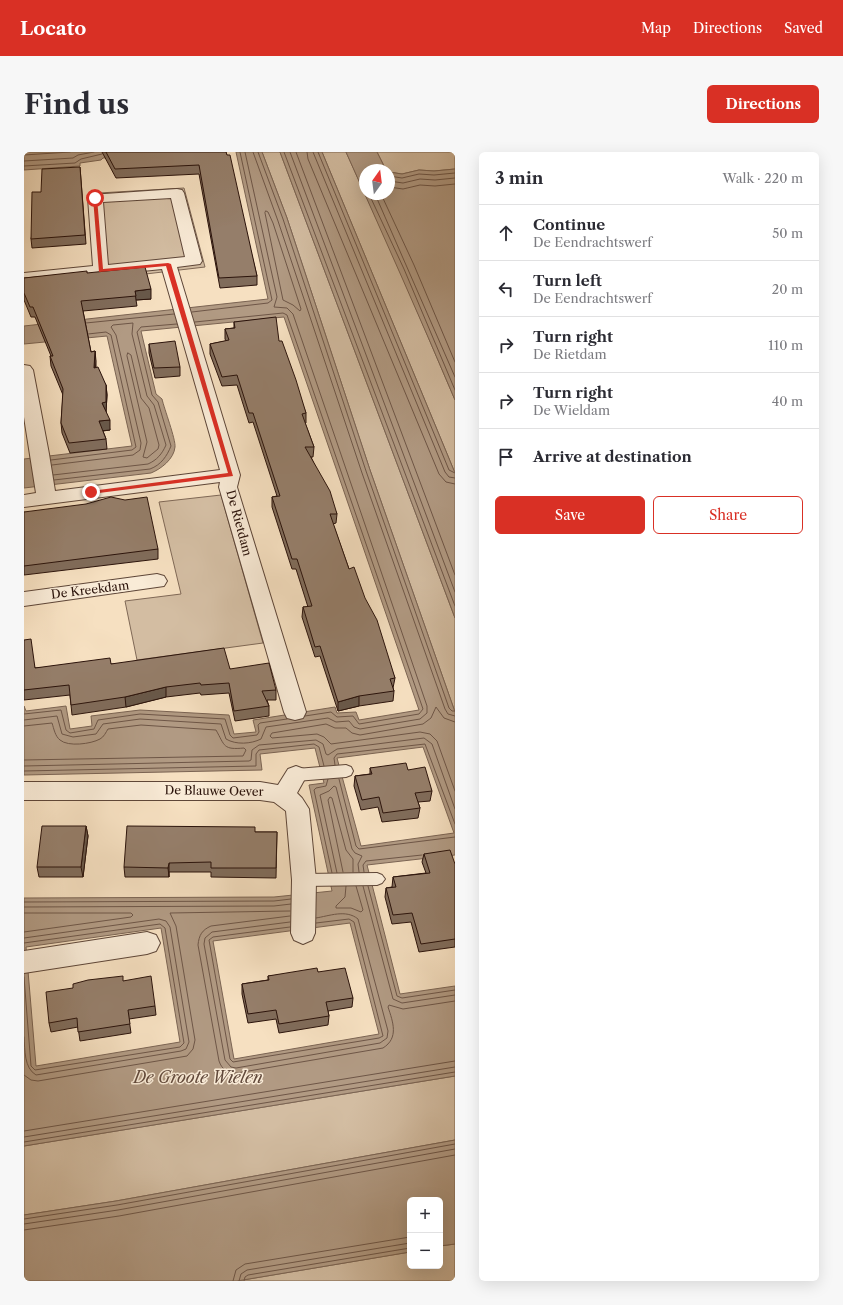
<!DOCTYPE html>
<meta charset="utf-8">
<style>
:root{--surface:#fff;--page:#f7f7f7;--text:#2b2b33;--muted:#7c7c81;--line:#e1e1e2;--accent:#d93025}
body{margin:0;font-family:"Libre Caslon Text",serif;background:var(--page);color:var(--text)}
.controls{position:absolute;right:12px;bottom:12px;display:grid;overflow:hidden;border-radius:6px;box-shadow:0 4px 16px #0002}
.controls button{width:36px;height:36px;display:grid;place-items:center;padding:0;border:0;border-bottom:1px solid var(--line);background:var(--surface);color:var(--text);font:20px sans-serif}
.compass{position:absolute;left:335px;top:12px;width:36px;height:36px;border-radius:50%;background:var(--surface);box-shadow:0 4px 16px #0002;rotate:14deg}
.stop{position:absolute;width:12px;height:12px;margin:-9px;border:3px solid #d93025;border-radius:50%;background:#fff}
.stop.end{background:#d93025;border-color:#fff;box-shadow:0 1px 4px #0008}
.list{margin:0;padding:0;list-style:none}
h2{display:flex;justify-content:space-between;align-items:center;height:52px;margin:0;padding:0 16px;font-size:17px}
h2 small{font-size:13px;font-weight:400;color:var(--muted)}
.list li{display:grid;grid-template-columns:26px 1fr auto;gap:12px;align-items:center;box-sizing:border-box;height:56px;padding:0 16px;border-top:1px solid var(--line)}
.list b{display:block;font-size:15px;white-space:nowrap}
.list p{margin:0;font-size:13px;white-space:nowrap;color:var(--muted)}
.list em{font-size:13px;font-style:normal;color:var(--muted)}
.actions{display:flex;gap:8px;padding:12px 16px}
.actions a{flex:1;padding:9px 0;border:1px solid var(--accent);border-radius:6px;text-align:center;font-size:14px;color:var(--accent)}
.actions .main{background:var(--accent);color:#fff}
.icon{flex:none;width:22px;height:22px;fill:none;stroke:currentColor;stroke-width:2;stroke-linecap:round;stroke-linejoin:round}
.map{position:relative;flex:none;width:431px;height:1129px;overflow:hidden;border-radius:6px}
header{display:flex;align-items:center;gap:24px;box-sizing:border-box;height:56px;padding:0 20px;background:var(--accent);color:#fff}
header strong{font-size:19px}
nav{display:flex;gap:22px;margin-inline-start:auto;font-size:14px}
.intro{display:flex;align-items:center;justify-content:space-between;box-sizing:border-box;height:96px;padding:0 24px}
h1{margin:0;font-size:28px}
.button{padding:10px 18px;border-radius:6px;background:var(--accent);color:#fff;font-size:14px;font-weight:700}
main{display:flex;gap:24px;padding:0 24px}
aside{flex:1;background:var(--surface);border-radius:6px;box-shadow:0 4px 16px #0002}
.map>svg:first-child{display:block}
.green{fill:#d3bda2;stroke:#7f6856}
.water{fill:#b19a83;stroke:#7b6453;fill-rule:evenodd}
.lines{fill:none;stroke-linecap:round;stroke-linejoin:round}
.shore{stroke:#6e5647;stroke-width:1}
.service-casing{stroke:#5e4638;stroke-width:2}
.minor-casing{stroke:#5e4638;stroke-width:2}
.service{fill:#f9ebd7;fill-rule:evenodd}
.minor{fill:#f9ebd7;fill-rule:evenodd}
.wall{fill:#806c5b;stroke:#2b130b}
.shaded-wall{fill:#68584a;stroke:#2b130b}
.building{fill:#957e6a;stroke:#2b130b}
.route{fill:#d93025}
.labels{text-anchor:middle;stroke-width:3;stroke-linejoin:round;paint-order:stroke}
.street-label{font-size:12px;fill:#2b130b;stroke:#f9ebd7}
.near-water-label{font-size:16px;font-style:italic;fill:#61493b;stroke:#f9ebd7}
</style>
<header>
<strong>Locato</strong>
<nav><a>Map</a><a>Directions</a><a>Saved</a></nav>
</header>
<div class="intro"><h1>Find us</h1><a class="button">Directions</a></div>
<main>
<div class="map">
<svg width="431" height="1129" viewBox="0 0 431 1129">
<rect width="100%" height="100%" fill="#f6e0c1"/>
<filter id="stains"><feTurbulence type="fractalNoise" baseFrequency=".005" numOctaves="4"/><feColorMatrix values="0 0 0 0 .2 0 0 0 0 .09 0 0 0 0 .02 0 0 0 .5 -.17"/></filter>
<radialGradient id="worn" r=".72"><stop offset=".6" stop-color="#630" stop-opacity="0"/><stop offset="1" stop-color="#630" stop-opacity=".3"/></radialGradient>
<!-- green -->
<path class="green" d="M 238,0 L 256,0 L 431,466 L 431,560 L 346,318 L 263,66 Z
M 298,0 L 322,0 L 376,119 L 431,248 L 431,321 Z
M 353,0 L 431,0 L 431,17 L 410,19 L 395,18 L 378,22 L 365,20 L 365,18 L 362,18 Z
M 160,36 L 181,115 L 79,127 L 75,41 Z
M 197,343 L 239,491 L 113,508 L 101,449 L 157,442 L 135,350 Z
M 431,924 L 431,988 L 92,1049 L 0,1063 L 0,994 Z
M 431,1092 L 431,1129 L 213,1129 L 386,1100 L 386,1114 L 416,1114 L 416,1094 Z"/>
<!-- water -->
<path class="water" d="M 0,0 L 193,0 L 79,6 L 77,8 L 56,11 L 56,14 L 0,18 Z
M 212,0 L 238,0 L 263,66 L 346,318 L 431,560 L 431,703 L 343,713 L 376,842 L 431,834 L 431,924 L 0,994 L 0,746 L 250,745 L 308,739 L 285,633 L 300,631 L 291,596 L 236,602 L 238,618 L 0,623 L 0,554 L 2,559 L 42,554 L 46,577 L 68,574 L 67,564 L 116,558 L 205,563 L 210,582 L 232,580 L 229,568 L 311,555 L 313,561 L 332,560 L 335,568 L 395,558 L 260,165 L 117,179 L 132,242 L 138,247 C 140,256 152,288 151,295 C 150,307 137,317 127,321 L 0,336 L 0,307 L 108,294 L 83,184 L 0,192 L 0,174 L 244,147 ZM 399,595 L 430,681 L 337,694 L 313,606 ZM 326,771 L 355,882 L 210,907 L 189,789 ZM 137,776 L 156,890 L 12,914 L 2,795 Z
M 256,0 L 298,0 L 431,321 L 431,466 Z
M 322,0 L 353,0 L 362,18 L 341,18 L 341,42 L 365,42 L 365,20 L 378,22 L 395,18 L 410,19 L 431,17 L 431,248 C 396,165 359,83 322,0 Z
M 431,988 L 431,1092 L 416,1094 L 416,1048 L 386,1048 L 386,1100 L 213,1129 L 0,1129 L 0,1063 L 92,1049 Z"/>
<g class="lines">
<!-- shore -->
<path class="shore" d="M 229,0 L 254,69 L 338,321 L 421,557 L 424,562 L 431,564
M 234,0 L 259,67 L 342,319 L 425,556 L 428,559 L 431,559
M 260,0 L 431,454
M 266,0 L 431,440
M 272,0 L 431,423
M 283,0 L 284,7 L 415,322 L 422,330 L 431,332
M 289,0 L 421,320 L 425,325 L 431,326
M 294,0 L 425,318 L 431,321
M 0,3 L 46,0
M 0,9 L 49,6 L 54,3 L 70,0
M 0,14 L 51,11 L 57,7 L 78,2
M 365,24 L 378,26 L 395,22 L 410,23 L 431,21
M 365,29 L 379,31 L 396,27 L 411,28 L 431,26
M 365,35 L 379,37 L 396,33 L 411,34 L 431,32
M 345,42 L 380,117 L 431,238
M 351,42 L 431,225
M 357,42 L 390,113 L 431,210
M 242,59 L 244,60 L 249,71 L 277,157 L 276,159 L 269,153 L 259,148 L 241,61 Z
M 168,160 L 244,151 L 248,148 L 216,0
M 171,170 L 259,161 L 263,163 L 399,557 L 395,562 L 335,572 L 329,564 L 313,565 L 307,560 L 281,564
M 62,171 L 150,162
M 104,201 L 107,203 L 117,246 L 125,256 L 135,293 L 134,297 L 123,306 L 119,305 L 123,290 L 103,204 Z
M 27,308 L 108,298 L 112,295 L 87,183 L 82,180 L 64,182
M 28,313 L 109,303 L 116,298 L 117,291 L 92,183 L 87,175 L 89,173 L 109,171 L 108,182 L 123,244 L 130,253 L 142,293 C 138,302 133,308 124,312 L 29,323
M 30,328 L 126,317 C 137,313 143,304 147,294 L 134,250 L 128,243 L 113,180 L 117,175 L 153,172
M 0,562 L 37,558 L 42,578 L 46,581 L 70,577 L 74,568 L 116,562 L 201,567 L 206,583 L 209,586 L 233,583 L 235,580 L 234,573 L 236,571 L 263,567
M 0,568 L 33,564 L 38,582 L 49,585 L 72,582 L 79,572 L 116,567 L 197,572 L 202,587 C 212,593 227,592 237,587 L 242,575 L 304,566 L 312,570 L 325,569 L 330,575 L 336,577 L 396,567 L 403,561 L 403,554 L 269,162 L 263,156 L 250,155 L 253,145 L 221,0
M 431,570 L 420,566 L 412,555 L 407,566 L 399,572 L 336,583 L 328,581 L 322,576 L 311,576 L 302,572 L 248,581 L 246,584 L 248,586 L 293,582 L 300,585 L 307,592 L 396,580 L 406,582 L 413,589 L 431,639
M 0,574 L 28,571 C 30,577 31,584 36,588 C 44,595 67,592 76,587 C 80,585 82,580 84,577 L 117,573 L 192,578 C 201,594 199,598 220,596 L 222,598 L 219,604 L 0,608
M 311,613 L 310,606 L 313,602 L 401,592 L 431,672
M 0,614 L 225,609 L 227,608 L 228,598 L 235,593 L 292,588 L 299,592 L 302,602 L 304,603 L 313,597 L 400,586 L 408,592 L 431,657
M 0,619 L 232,614 L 232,602 L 235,598 L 290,592 L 295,595 L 300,614
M 304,627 L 302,634 L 292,636 L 290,638 L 308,721
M 315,627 L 332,694 L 335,697 L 431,685
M 319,720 L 304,648 L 306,645 L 308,646 L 322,698 L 329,707 L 329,720
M 340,720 L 339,713 L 342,709 L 398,703
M 313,721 L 296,643 L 305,639 L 310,634 L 312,635 L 328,697 L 331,701 L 338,704 L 334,712 L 335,720
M 322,734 L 321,745 L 312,754 L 312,756 L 327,756 L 337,760 L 339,758 L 332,734
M 339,734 L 369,847 L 378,851 L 431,843
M 344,734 L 373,844 L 378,846 L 431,838
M 0,750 L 250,749 L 267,747
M 0,755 L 250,754 L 267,752
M 0,761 L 107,761 L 109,763 L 107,765 L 0,780
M 266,764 L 187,774 C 178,778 175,783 174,793 L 195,909 C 198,918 204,921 213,921 L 359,896 C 375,886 369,870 364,855 L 365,853 L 379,857 L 431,849
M 266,770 L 188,780 L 181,786 L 180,792 L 201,908 L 207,915 L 212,916 L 356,891 L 363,886 L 364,879 L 334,767 C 322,757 305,764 292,766
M 266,775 L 189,785 L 185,788 L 206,907 L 209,910 L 355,886 L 359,884 L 330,770 L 325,767 L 292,771
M 0,786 L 135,767 L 142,769 L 146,775 L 165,890 L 162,897 L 157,899 L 12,923 C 0,916 1,898 0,885
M 0,791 L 136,772 L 141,776 L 160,891 L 156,895 L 11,918 L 7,914 L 0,825
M 0,923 L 7,928 L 14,929 L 163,904 L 169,897 L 171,888 L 152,774 L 146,761 L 266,759
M 0,979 L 431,909
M 0,985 L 431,915
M 0,990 L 431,920
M 0,1067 L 93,1053 L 431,992
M 0,1072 L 94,1058 L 431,997
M 0,1078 L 95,1064 L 431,1003
M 209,1129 L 212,1118 L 221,1112 L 386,1085
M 215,1129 L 217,1122 L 223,1118 L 386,1091
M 220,1129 L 221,1125 L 224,1123 L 386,1096"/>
<defs>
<path id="service" d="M 322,613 L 327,615 L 329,619 L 327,623 L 322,625 L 272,629 L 267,627 L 265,623 L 267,619 L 272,617 Z
M 353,721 L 358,723 L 361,727 L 358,731 L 353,733 L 280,734 L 275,732 L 272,728 L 275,724 L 280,722 Z"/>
<path id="minor" d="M 153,37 L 158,38 L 160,41 L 178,109 L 176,112 L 153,115 L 216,323 L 213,335 L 282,560 L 279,566 L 271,568 L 263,566 L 260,560 L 195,335 L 196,330 L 0,355 L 0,343 L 12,341 L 0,265 L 0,213 L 6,214 L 9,218 L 25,302 L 31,339 L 196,318 L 138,117 L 0,131 L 0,121 L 69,114 L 64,46 L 66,43 ZM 147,46 L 161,105 L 84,113 L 79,50 Z
M 133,422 L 140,424 L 143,429 L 140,434 L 0,454 L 0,440 Z
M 272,614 L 280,617 L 283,623 L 273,641 L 278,646 L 285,657 L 292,728 L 291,781 L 288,788 L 279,792 L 270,788 L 267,781 L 268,728 L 262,659 L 250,650 L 236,648 L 0,648 L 0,630 L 236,630 L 254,633 L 264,617 Z
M 123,780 L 132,783 L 136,791 L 132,799 L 123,802 L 0,821 L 0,799 Z"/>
</defs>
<!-- service casing -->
<use href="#service" class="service-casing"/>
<!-- minor casing -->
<use href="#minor" class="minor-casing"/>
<!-- service -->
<use href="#service" class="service"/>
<!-- minor -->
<use href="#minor" class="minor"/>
</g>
<!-- wall -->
<path class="wall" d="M 78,0 L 202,0 L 233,124 L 233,133 L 196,136 L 175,22 L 92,26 Z
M 56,15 L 62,92 L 8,96 L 7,87 L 17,40 Z
M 63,121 L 127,147 L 112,148 L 113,154 L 59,159 L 67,200 L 71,199 L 72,216 L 82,233 L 83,243 L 82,260 L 86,278 L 79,279 L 82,287 L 83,297 L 46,301 L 38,281 L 37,271 L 39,243 L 27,214 L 26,204 L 27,204 L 11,165 L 7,165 L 0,148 L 0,126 Z
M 210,170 L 255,189 L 282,261 L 282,271 L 281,271 L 290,295 L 289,305 L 287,305 L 313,362 L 312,371 L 309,372 L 325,417 L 371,526 L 369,536 L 370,539 L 369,549 L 335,554 L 314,559 L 296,504 L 291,505 L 278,465 L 279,455 L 284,455 L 272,417 L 268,417 L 248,355 L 248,345 L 253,344 L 229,270 L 225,271 L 213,233 L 198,234 L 186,202 L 186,192 L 202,189 L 201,187 L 201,177 L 210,176 Z
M 125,192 L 156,215 L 156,224 L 131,226 L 125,201 Z
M 0,360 L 134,397 L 134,407 L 0,423 Z
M 0,488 L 11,516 L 87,512 L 206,517 L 252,538 L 252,548 L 243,548 L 245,554 L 245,564 L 211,569 L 205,541 L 177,543 L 176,541 L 142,545 L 102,555 L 48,563 L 46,543 L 0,548 Z
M 346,616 L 384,618 L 408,639 L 406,649 L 394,650 L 396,656 L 394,666 L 358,670 L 354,655 L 337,658 L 330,634 L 331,624 L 346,622 Z
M 62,674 L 64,684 L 59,725 L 15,725 L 13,715 Z
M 231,680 L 253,680 L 252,726 L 187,725 L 187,720 L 145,720 L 145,725 L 101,725 L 100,715 Z
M 400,702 L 431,712 L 431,795 L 395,800 L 387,770 L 368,772 L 361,745 L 362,736 L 368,735 L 369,725 L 402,721 L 398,710 Z
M 294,820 L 329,846 L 328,855 L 304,859 L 305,864 L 304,873 L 255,881 L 252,867 L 224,871 L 218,842 L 218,832 L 244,828 L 244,824 Z
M 99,829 L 131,854 L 132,863 L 105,867 L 107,881 L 56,889 L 54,875 L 27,880 L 25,871 L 49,836 Z"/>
<!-- shaded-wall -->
<path class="shaded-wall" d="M 127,137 L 127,147 L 112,148 L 111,139 Z
M 71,199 L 72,209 L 71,226 L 70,216 Z
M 82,233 L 83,243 L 82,260 L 78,251 Z
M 86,268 L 86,278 L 76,279 L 75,269 Z
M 142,535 L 142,545 L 102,555 L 101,545 Z
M 335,544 L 335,554 L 314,559 L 314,550 Z
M 62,674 L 64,684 L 59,725 L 57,715 Z
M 145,711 L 145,725 L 144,716 Z"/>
<!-- building -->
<path class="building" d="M 82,0 L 202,0 L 203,3 L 206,3 L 233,124 L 195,126 L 175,13 L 91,17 Z
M 56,15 L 61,83 L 7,87 L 8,40 L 17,40 L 18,17 Z
M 121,115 L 127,137 L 111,139 L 112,144 L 57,149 L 67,200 L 71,199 L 70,216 L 74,215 L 82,233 L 82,250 L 78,251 L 86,268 L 75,269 L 82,287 L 45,291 L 37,271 L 39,237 L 26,204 L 29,204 L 9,155 L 6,155 L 0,141 L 0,126 L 63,119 L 63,121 Z
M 252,165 L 255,189 L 258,189 L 272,228 L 282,261 L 278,262 L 290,295 L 281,295 L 306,339 L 313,362 L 306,362 L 325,417 L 330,415 L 341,446 L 353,468 L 371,526 L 366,527 L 370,539 L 335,544 L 314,550 L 296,494 L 291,495 L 279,455 L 288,454 L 273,407 L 268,407 L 248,345 L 256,344 L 229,261 L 225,261 L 213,223 L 198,225 L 186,192 L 205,188 L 201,177 L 211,176 L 210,170 Z
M 151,189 L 156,215 L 130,216 L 125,192 Z
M 87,345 L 101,348 L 123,345 L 134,397 L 0,414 L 0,360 L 62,352 Z
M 7,487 L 11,516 L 86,506 L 87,512 L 200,496 L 206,517 L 245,511 L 252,538 L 238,539 L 245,554 L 210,559 L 205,531 L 177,533 L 176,531 L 142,535 L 101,545 L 47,553 L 45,533 L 0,538 L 0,488 Z
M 382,611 L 384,618 L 401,615 L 408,639 L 391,641 L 396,656 L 359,661 L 355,645 L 338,648 L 331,624 L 348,622 L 346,616 Z
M 18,674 L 62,674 L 57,715 L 13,715 Z
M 103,674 L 231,675 L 231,680 L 253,680 L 252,716 L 187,716 L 187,710 L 145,711 L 144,716 L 100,715 Z
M 426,698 L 431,712 L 431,787 L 397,792 L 388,761 L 369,763 L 362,736 L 372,735 L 369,725 L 406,721 L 400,702 Z
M 293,816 L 294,820 L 321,816 L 329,846 L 302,850 L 305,864 L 255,872 L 252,858 L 224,862 L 218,832 L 245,828 L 244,824 Z
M 99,824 L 99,829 L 127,824 L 131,854 L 104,858 L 106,872 L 54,880 L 53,866 L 25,871 L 22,840 L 49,836 L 49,832 L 64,828 Z"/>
<!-- route -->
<path class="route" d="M 71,44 L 73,46 L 79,117 L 144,111 L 147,112 L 209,324 L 67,342 L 64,340 L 67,339 L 204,321 L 142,114 L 75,120 L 69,46 Z"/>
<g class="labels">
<!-- street labels -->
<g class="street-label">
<text transform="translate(215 371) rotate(75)" y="4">De Rietdam</text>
<text transform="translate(66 438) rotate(-7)" y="4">De Kreekdam</text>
<text transform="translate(190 639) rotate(1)" y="4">De Blauwe Oever</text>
</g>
<!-- near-water labels -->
<g class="near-water-label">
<text x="174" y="931">De Groote Wielen</text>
</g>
</g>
<rect width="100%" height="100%" filter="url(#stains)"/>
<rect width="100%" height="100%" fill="url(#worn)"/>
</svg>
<div class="controls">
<button>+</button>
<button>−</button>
</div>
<svg class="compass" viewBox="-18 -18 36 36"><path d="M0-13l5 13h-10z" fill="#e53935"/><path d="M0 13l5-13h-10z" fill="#7c7c81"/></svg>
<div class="stop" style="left:71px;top:46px"></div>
<div class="stop end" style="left:67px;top:340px"></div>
</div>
<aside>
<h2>3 min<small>Walk · 220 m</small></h2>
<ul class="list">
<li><svg class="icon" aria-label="ahead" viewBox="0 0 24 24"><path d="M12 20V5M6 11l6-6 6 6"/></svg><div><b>Continue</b><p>De Eendrachtswerf</p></div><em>50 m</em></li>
<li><svg class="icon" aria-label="left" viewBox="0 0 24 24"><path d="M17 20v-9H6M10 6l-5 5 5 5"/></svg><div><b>Turn left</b><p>De Eendrachtswerf</p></div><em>20 m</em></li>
<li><svg class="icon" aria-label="right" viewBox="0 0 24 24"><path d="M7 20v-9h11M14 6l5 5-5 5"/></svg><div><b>Turn right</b><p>De Rietdam</p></div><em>110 m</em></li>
<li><svg class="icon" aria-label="right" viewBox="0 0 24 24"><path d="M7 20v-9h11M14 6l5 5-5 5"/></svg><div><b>Turn right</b><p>De Wieldam</p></div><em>40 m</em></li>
<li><svg class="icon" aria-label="arrive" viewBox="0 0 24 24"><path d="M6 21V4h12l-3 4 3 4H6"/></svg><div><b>Arrive at destination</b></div></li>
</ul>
<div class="actions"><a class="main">Save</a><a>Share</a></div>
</aside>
</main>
